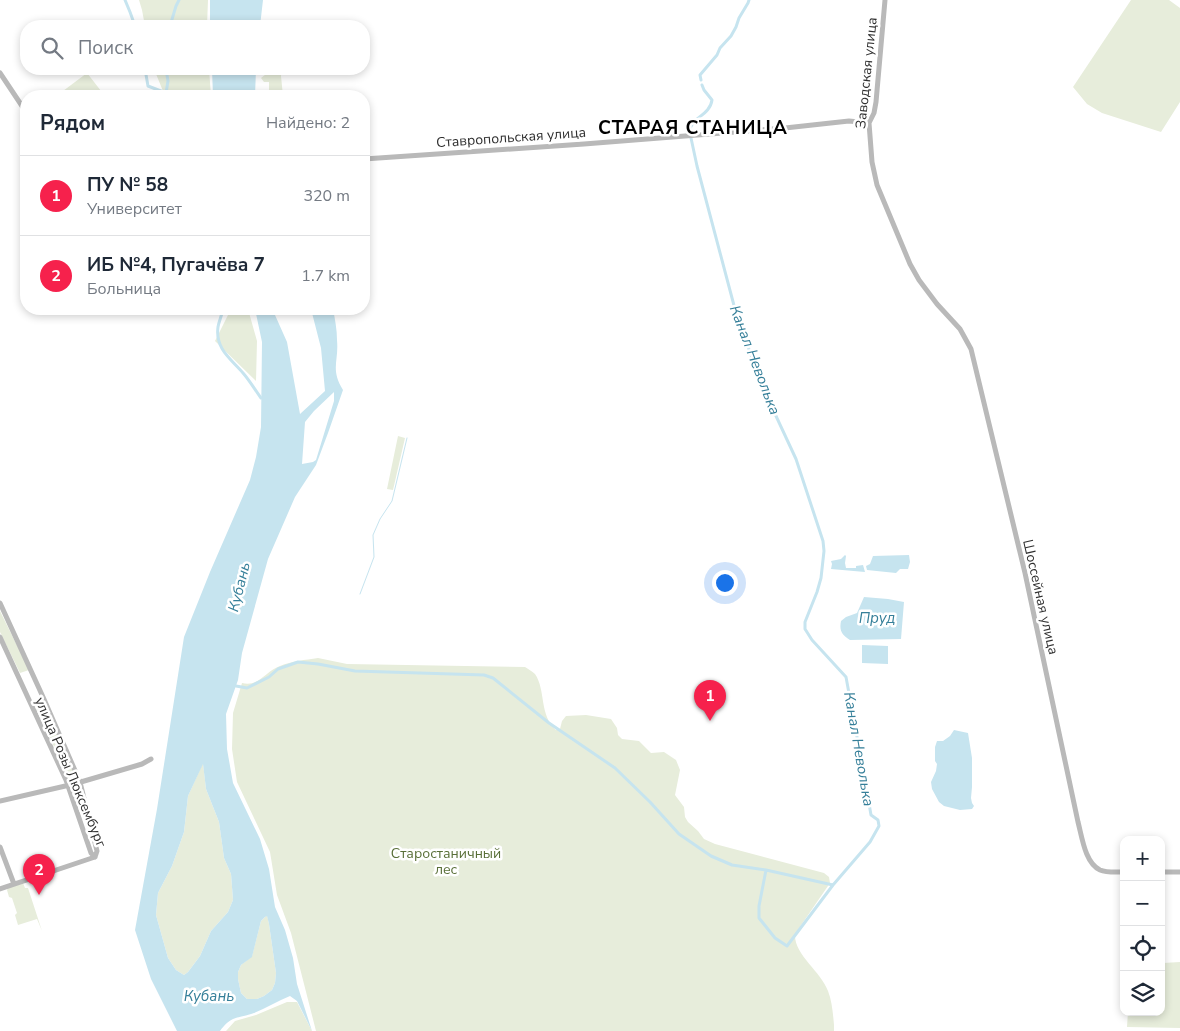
<!DOCTYPE html>
<html lang="ru">
<meta charset="utf-8">
<style>
:root{--surface:#fff;--page:#f6f6f7;--text:#1f2937;--muted:#747a83;--line:#e0e1e3;--accent:#f6214c}
body{margin:0;font-family:"Nunito Sans",sans-serif;background:var(--page);color:var(--text)}
.controls{position:absolute;right:15px;bottom:15px;display:grid;overflow:hidden;border-radius:10px;box-shadow:0 2px 8px #0003}
.controls button{width:45px;height:45px;display:grid;place-items:center;padding:0;border:0;border-bottom:1px solid var(--line);background:var(--surface);color:var(--text);font:25px sans-serif}
.you{position:absolute;left:724px;top:582px;width:18px;height:18px;margin:-12px;border:4px solid #fff;border-radius:50%;background:#1a73e8;box-shadow:0 0 0 8px #1a73e833}
.badge{display:grid;place-items:center;width:32px;height:32px;border-radius:50%;background:var(--accent);color:#fff;font-size:16px;font-weight:700}
.pin{position:absolute;translate:-50% -41px;filter:drop-shadow(0 1px 2px #0008)}
.pin::after{content:'';position:absolute;top:26px;width:18px;height:15px;background:inherit;clip-path:polygon(0 0,100% 0,50% 100%)}
.list{margin:0;padding:0;list-style:none}
h2{display:flex;justify-content:space-between;align-items:center;height:65px;margin:0;padding:0 20px;font-size:21px}
h2 small{font-size:16px;font-weight:400;color:var(--muted)}
.list li{display:grid;grid-template-columns:32px 1fr auto;gap:15px;align-items:center;box-sizing:border-box;height:80px;padding:0 20px;border-top:1px solid var(--line)}
.list b{display:block;font-size:19px;white-space:nowrap}
.list p{margin:0;font-size:16px;white-space:nowrap;color:var(--muted)}
.list em{font-size:16px;font-style:normal;color:var(--muted)}
.icon{flex:none;width:28px;height:28px;fill:none;stroke:currentColor;stroke-width:2;stroke-linecap:round;stroke-linejoin:round}
.map{position:relative;flex:none;width:1180px;height:1031px;overflow:hidden}
.search{position:absolute;background:var(--surface);box-shadow:0 2px 8px #0003;left:20px;top:20px;width:350px;height:55px;display:flex;align-items:center;gap:12px;box-sizing:border-box;padding:0 18px;border-radius:20px;color:var(--muted);font-size:19px}
.panel{position:absolute;background:var(--surface);box-shadow:0 2px 8px #0003;left:20px;top:90px;width:350px;height:225px;border-radius:20px}
.map>svg:first-child{display:block}
.green{fill:#e7eddb}
.water{fill:#c6e4ef;fill-rule:evenodd}
.lines{fill:none;stroke-linecap:round;stroke-linejoin:round}
.stream{stroke:#c6e4ef;stroke-width:1}
.canal{stroke:#c6e4ef;stroke-width:3}
.secondary{stroke:#b9b9b9;stroke-width:5}
.labels{text-anchor:middle;stroke-width:5;stroke-linejoin:round;paint-order:stroke}
.street-label{font-size:14px;fill:#2f2f2f;stroke:#fff}
.park-label{font-size:14px;fill:#596f38;stroke:#fff}
.water-label{font-size:15px;font-style:italic;fill:#357f99;stroke:#fff}
.district-label{font-size:19px;font-weight:bold;letter-spacing:1px;fill:#000;stroke:#fff}
</style>
<div class="map">
<svg width="1180" height="1031" viewBox="0 0 1180 1031">
<rect width="100%" height="100%" fill="#fff"/>
<!-- green -->
<path class="green" d="M 139,0 L 208,0 L 207,26 L 145,26 L 142,10 Z
M 1131,0 L 1169,0 L 1180,8 L 1180,102 L 1161,132 L 1102,113 L 1087,104 L 1073,87 Z
M 154,69 L 209,69 L 211,96 L 165,96 Z
M 274,69 L 282,69 L 281,76 L 283,96 L 269,96 L 269,82 L 264,82 L 261,78 C 265,74 270,73 274,69 Z
M 87,73 L 105,96 L 62,96 L 59,94 Z
M 231,309 L 248,309 L 257,341 L 256,381 L 215,341 Z
M 398,436 L 405,438 L 393,490 L 387,489 Z
M 0,611 L 29,670 L 20,673 L 0,632 Z
M 318,658 L 347,664 L 525,667 C 528,669 532,671 535,674 C 546,690 539,715 556,730 L 560,729 L 562,721 L 566,716 L 586,715 L 611,719 L 617,728 L 618,735 L 622,739 L 639,741 L 651,753 L 664,752 L 676,760 L 680,770 L 675,795 L 684,807 L 685,817 L 688,822 L 698,831 L 704,839 L 715,844 L 824,873 L 829,877 L 830,883 L 795,934 C 794,955 821,971 828,991 C 832,1001 833,1014 834,1025 L 834,1031 L 316,1031 L 291,933 L 277,895 L 270,852 L 237,782 L 232,749 L 233,713 L 242,683 C 260,687 265,671 280,666 C 292,661 305,660 318,658 Z
M 43,699 L 77,779 L 70,781 L 34,704 Z
M 203,763 L 206,789 L 219,822 L 224,858 L 231,874 L 233,900 L 228,912 L 211,931 L 200,956 L 188,972 L 184,975 L 176,970 L 168,958 L 156,915 L 158,893 L 172,866 L 184,832 L 188,796 Z
M 23,883 L 25,888 L 28,888 L 42,931 L 37,919 L 18,925 L 15,915 L 17,913 L 12,898 L 9,897 L 7,890 L 8,888 Z
M 267,915 L 269,924 L 276,973 L 275,983 L 272,990 L 264,996 L 257,999 L 247,999 L 241,993 L 238,979 L 238,972 L 241,965 L 252,956 L 261,921 Z
M 1180,962 L 1180,1028 L 1127,1027 L 1128,1012 L 1161,1012 L 1161,985 L 1163,963 Z
M 287,1002 L 297,1002 L 312,1031 L 226,1031 L 235,1021 L 256,1015 Z"/>
<!-- water -->
<path class="water" d="M 210,0 L 263,0 L 260,26 L 210,26 Z
M 212,69 L 256,69 L 255,96 L 213,96 Z
M 255,309 L 274,309 L 275,315 L 287,342 L 300,414 L 325,391 L 321,348 L 311,309 L 333,309 C 335,319 337,330 337,340 C 339,361 330,369 343,390 L 328,433 L 316,465 L 295,497 L 268,559 L 242,653 L 238,680 L 226,714 L 227,749 L 233,783 L 260,839 L 269,869 L 275,907 L 285,930 L 293,958 L 297,984 L 312,1031 L 297,1001 L 290,996 C 278,1001 266,1008 254,1013 C 237,1019 232,1015 220,1031 L 177,1031 L 151,979 L 135,930 L 157,809 L 184,637 L 210,572 L 250,480 L 256,457 L 261,427 L 262,342 ZM 334,392 L 334,401 L 316,460 L 313,462 L 302,464 L 305,422 L 314,411 ZM 203,764 L 206,789 L 219,822 L 224,858 L 231,874 L 233,900 L 228,912 L 211,931 L 200,956 L 188,972 L 184,975 L 176,970 L 168,958 L 156,915 L 158,893 L 172,866 L 184,832 L 188,796 ZM 267,916 L 269,924 L 276,973 L 275,983 L 272,990 L 264,996 L 257,999 L 247,999 L 241,993 L 238,979 L 238,972 L 241,965 L 252,957 L 261,921 L 265,917 Z
M 845,555 L 846,556 L 845,563 L 846,568 L 856,568 L 856,566 L 863,565 L 865,572 L 831,569 L 832,564 L 831,561 L 841,559 Z
M 909,555 L 910,562 L 908,569 L 900,569 L 896,573 L 867,570 L 866,566 L 870,564 L 873,556 Z
M 864,597 L 888,599 L 904,602 L 901,639 L 850,640 C 842,635 839,631 841,621 L 846,617 L 857,613 Z
M 862,645 L 888,646 L 888,664 L 862,663 Z
M 954,730 L 968,733 L 972,758 L 972,787 L 971,798 L 972,803 L 974,806 L 972,809 L 960,810 L 944,806 L 939,802 L 932,789 L 931,782 L 936,771 L 937,764 L 935,761 L 935,747 L 937,741 L 943,741 L 950,736 Z"/>
<g class="lines">
<!-- stream -->
<path class="stream" d="M 360,594 L 374,557 L 373,535 L 380,519 L 392,501 L 407,438"/>
<!-- canal -->
<path class="canal" d="M 125,0 L 130,12 L 135,26
M 170,26 L 176,6 L 179,0
M 145,69 L 148,86 L 166,93 L 168,81 L 166,69
M 701,80 L 700,75 L 717,55 L 720,48 L 731,36 L 736,27 L 739,18 L 748,3 L 749,0
M 690,132 C 689,118 710,116 712,100 L 704,90 L 702,85
M 691,138 L 697,166 L 736,313 L 762,386 L 796,459 L 823,541 L 824,551 L 821,578 L 817,592 L 805,622 L 805,629 L 812,640 L 846,677 L 866,786 L 871,815 L 878,820 L 879,826 L 870,842 L 833,885 L 787,946 L 775,938 L 759,918 L 759,906 L 766,870
M 223,309 C 222,315 219,321 218,327 C 215,349 231,359 243,373 C 250,381 255,390 261,398
M 236,686 L 247,688 L 269,677 L 278,669 L 298,662 L 318,664 L 355,671 L 484,675 L 493,678 L 549,723 L 615,768 L 650,802 L 679,834 L 711,856 L 732,865 L 766,870 L 833,885"/>
<!-- secondary -->
<path class="secondary" d="M 885,0 L 876,102 L 874,113 L 869,123 L 872,162 L 877,185 L 910,264 L 919,280 L 937,304 L 960,329 L 971,349 L 1025,573 L 1078,822 C 1082,837 1085,863 1100,870 C 1107,873 1117,872 1124,872
M 0,73 L 26,112
M 364,159 L 584,144 L 785,128 L 849,121 L 869,123
M 0,603 L 43,697 L 80,782 L 97,851 L 95,857
M 0,637 L 66,780 L 91,853 L 95,857
M 0,801 L 74,784 L 142,764 L 151,759
M 0,847 L 14,884
M 1161,872 L 1180,872
M 0,889 L 95,857"/>
</g>
<g class="labels">
<!-- street labels -->
<g class="street-label">
<text transform="translate(866 73) rotate(-84)" y="5">Заводская улица</text>
<text transform="translate(511 137) rotate(-4)" y="5">Ставропольская улица</text>
<text transform="translate(1041 597) rotate(77)" y="5">Шоссейная улица</text>
<text transform="translate(71 772) rotate(67)" y="5">улица Розы Люксембург</text>
</g>
<!-- park labels -->
<g class="park-label">
<text x="446" y="858">Старостаничный<tspan x="446" dy="16">лес</tspan></text>
</g>
<!-- water labels -->
<g class="water-label">
<text transform="translate(755 360) rotate(69)" y="5">Канал Неволька</text>
<text transform="translate(239 587) rotate(-76)" y="5">Кубань</text>
<text x="877" y="623">Пруд</text>
<text transform="translate(859 749) rotate(80)" y="5">Канал Неволька</text>
<text x="209" y="1001">Кубань</text>
</g>
<!-- district labels -->
<g class="district-label">
<text x="693" y="134">СТАРАЯ СТАНИЦА</text>
</g>
</g>
</svg>
<div class="controls">
<button>+</button>
<button>−</button>
<button><svg class="icon" aria-label="locate" viewBox="0 0 24 24"><circle cx="12" cy="12" r="6"/><path d="M12 2v4M12 18v4M2 12h4M18 12h4"/></svg></button>
<button><svg class="icon" aria-label="layers" viewBox="0 0 24 24"><path d="M12 4l9 5-9 5-9-5zM3 14l9 5 9-5"/></svg></button>
</div>
<div class="you"></div>
<div class="pin badge" style="left:710px;top:721px">1</div>
<div class="pin badge" style="left:39px;top:895px">2</div>
<div class="search"><svg class="icon" aria-label="search" viewBox="0 0 24 24"><circle cx="10" cy="10" r="6"/><path d="M15 15l6 6"/></svg>Поиск</div>
<section class="panel">
<h2>Рядом<small>Найдено: 2</small></h2>
<ul class="list">
<li><span class="badge">1</span><div><b>ПУ № 58</b><p>Университет</p></div><em>320 m</em></li>
<li><span class="badge">2</span><div><b>ИБ №4, Пугачёва 7</b><p>Больница</p></div><em>1.7 km</em></li>
</ul>
</section>
</div>
